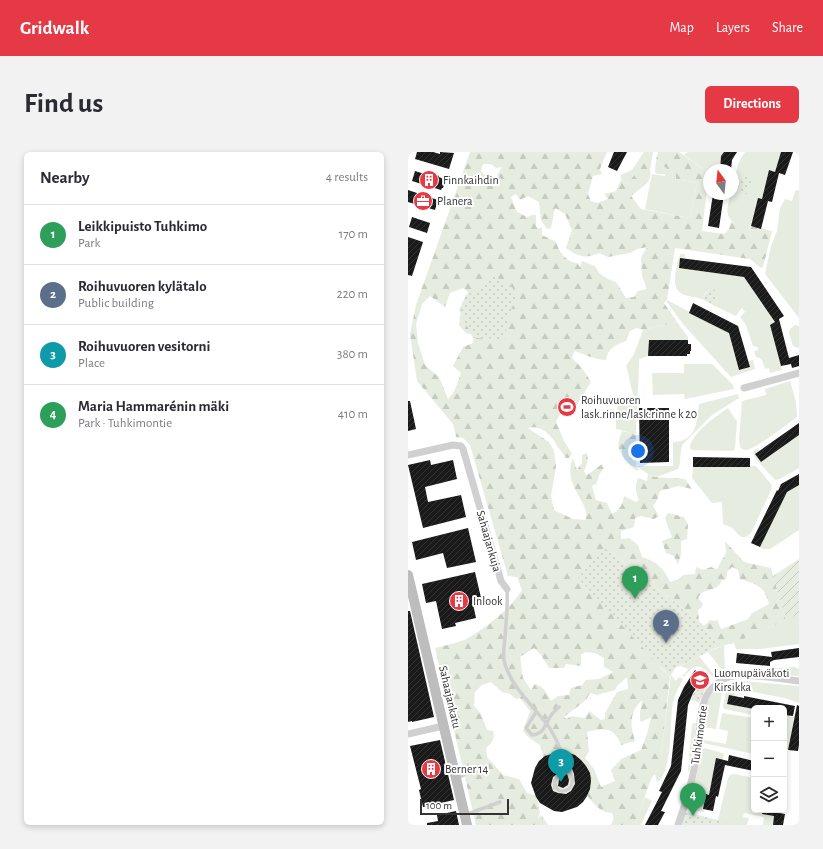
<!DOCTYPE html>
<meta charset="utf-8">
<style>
:root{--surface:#fff;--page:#f2f2f3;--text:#2b2b33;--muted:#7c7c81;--line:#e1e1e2;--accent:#e63946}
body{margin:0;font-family:"Alegreya Sans",sans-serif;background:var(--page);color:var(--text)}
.controls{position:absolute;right:12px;bottom:12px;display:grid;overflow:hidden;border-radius:6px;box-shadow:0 2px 6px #0003}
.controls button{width:36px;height:36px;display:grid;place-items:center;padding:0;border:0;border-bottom:1px solid var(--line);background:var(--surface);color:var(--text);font:20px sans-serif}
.compass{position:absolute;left:295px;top:12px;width:36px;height:36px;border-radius:50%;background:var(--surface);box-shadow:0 2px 6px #0003;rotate:345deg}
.scale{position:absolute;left:12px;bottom:10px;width:89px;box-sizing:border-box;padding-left:4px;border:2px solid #333;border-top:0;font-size:11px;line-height:14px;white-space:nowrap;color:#333;-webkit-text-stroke:3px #fff;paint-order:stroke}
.you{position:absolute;left:230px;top:299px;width:14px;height:14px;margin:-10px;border:3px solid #fff;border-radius:50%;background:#1a73e8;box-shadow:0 0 0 6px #1a73e833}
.badge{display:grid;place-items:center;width:26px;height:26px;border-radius:50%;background:var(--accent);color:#fff;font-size:13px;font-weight:700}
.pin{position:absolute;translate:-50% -33px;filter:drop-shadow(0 1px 2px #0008)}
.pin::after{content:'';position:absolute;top:21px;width:14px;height:12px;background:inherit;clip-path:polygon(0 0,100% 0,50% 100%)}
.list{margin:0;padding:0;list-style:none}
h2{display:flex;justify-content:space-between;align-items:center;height:52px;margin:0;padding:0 16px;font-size:17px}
h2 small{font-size:13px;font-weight:400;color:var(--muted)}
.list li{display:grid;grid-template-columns:26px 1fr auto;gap:12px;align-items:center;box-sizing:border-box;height:60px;padding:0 16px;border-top:1px solid var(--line)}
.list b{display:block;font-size:15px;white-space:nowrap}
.list p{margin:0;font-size:13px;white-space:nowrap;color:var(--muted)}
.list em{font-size:13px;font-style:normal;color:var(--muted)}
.icon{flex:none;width:22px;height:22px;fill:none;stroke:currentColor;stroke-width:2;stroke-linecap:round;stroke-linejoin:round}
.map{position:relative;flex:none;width:391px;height:673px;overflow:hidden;border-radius:6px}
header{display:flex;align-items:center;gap:24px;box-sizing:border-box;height:56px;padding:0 20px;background:var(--accent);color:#fff}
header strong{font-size:19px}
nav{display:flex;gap:22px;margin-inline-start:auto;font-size:14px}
.intro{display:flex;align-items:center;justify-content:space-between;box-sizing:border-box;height:96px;padding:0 24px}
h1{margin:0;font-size:28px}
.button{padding:10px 18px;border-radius:6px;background:var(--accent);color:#fff;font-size:14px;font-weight:700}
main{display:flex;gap:24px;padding:0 24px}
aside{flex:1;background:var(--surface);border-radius:6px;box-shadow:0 2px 6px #0003}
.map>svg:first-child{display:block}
.grass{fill:#e6ecdf}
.forest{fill:url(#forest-firs);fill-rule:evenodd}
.park{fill:url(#park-dots)}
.garden{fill:url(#garden-furrows)}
.building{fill:url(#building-hatch)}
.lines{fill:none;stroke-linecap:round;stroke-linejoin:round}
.lane{stroke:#d0d0d0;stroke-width:3.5}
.street{stroke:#d0d0d0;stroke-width:7}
.secondary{stroke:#bdbdbd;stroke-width:10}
.labels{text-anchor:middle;stroke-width:4;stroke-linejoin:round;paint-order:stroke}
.poi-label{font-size:12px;fill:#333;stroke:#fff;text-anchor:start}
.street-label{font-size:12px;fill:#333;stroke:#fff}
</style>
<header>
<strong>Gridwalk</strong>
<nav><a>Map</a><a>Layers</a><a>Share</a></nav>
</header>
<div class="intro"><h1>Find us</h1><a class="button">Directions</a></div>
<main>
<aside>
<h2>Nearby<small>4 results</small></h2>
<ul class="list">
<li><span class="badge" style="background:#2e9e5b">1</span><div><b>Leikkipuisto Tuhkimo</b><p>Park</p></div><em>170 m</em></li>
<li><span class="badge" style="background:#5c6f8a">2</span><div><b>Roihuvuoren kylätalo</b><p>Public building</p></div><em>220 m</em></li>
<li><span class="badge" style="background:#0f9aa8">3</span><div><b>Roihuvuoren vesitorni</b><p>Place</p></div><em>380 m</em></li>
<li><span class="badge" style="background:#2e9e5b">4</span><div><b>Maria Hammarénin mäki</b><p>Park · Tuhkimontie</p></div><em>410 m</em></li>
</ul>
</aside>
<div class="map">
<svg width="391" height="673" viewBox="0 0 391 673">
<defs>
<pattern id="forest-firs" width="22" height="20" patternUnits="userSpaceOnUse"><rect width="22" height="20" fill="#e6ecdf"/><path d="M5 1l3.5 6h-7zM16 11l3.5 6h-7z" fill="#c6cbc0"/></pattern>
<pattern id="park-dots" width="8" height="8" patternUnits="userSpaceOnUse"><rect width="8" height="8" fill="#e6ecdf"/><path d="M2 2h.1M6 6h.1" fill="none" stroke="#c6cbc0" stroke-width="1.8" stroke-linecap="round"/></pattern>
<pattern id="garden-furrows" width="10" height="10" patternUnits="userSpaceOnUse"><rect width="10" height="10" fill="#e6ecdf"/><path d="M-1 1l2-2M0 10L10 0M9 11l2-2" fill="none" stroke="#c6cbc0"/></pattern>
<pattern id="building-hatch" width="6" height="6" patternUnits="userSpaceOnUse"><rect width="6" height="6" fill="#1a1a1a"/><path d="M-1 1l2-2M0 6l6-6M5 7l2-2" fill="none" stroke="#333"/></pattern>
</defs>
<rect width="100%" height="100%" fill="#fff"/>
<!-- grass -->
<path class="grass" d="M 236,0 L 242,0 L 228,21 L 238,21 L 242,18 C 244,26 240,31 233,36 L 234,31 L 220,32 L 213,28 L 213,23 L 224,18 Z
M 280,0 L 316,0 L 313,4 L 312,18 L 301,18 L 301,21 L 276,3 Z
M 337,0 L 373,0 L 367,20 L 361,18 L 354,47 L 350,46 L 341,79 C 320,71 315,64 323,42 L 325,42 L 325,39 L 340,41 L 334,25 L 328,30 L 326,30 L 330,12 Z
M 248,8 L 268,24 L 268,27 L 289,31 L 282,66 L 237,57 L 244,22 L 257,24 L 257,22 L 249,22 L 247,20 Z
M 389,38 L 391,38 L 391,166 L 357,122 L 363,94 L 369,79 L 372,56 L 377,47 L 384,49 L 387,39 Z
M 273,102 L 277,102 L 276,107 L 272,106 L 271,116 L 336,125 L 367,170 L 362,174 L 374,218 L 362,221 L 361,216 L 357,217 C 355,211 355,206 348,205 L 346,199 L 350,198 L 350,195 L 345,194 L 338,173 L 332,165 L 337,160 L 334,156 L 328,164 L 307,154 L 310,143 L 308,139 L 305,137 L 298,140 L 294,147 C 271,142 264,142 268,117 C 269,111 270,106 273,102 Z
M 259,148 L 321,181 L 331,218 L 342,215 L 340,209 L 345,208 L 347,217 L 323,225 L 275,172 L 259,150 Z
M 269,170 L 280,185 L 280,188 L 241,188 L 240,204 L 231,207 C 231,232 228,257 228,282 L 208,277 L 208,262 L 211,251 L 221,251 L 227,246 C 222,236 222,225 218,214 L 226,202 L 235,178 Z
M 387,173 L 391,174 L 391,195 L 390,196 L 385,194 L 381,181 L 383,176 Z
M 276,212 L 304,212 L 325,233 L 326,237 L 277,247 L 276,242 L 245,243 L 244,221 L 276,221 Z
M 382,229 L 388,250 L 389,265 C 381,271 346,298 338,298 C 335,298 334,297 332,295 L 331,287 L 334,249 L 358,243 L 357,237 Z
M 330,242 L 331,246 L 304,263 L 275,292 C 271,299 274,309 270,317 L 249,325 L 240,322 L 228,314 L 265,314 L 265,290 C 288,289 289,272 291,252 Z
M 320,256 L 327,267 L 329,269 L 327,297 L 325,299 L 284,298 L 282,296 C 282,283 309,263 320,256 Z
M 391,283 L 391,316 L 372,327 L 367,328 L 347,306 L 345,300 L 350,296 L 352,299 L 347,302 L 353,310 Z
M 342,314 L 348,314 L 363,332 L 364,336 L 343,381 C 333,391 331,381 324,376 C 322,374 318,374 315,372 L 314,350 L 304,351 L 284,326 L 285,315 L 342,315 Z
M 391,333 L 391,378 L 362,397 L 355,397 L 352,395 L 378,340 Z
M 391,462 L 391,492 L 352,497 L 328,497 L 326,491 Z
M 316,493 L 317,522 L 300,500 Z
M 291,504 L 305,522 L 307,521 L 309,519 L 311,522 L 311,524 L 307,527 C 294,515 290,508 276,525 L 274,523 L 277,522 L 280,517 L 272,514 Z
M 380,515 L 387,515 L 391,517 L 391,524 L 363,522 L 363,517 Z
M 263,523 L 268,529 L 271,525 L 275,527 C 271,535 267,542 265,550 C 261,572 266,615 249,631 L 247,622 L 252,613 Z
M 334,529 L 391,534 L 391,551 L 377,546 L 318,535 L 315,533 Z
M 309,535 L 313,537 L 314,540 L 308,577 L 295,575 C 297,556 297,550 309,535 Z
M 319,539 L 328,540 L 327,544 L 321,543 L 319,552 L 346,557 L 346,563 L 316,557 L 315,554 L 318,540 Z
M 314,561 L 346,566 L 346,602 L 295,591 L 296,588 L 318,592 L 320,579 L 311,577 Z
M 376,563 L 386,565 L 380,598 L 376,596 Z
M 286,571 L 288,571 L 286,592 L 281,621 L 280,618 L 284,573 Z
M 297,596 L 314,601 L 316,602 L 315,608 L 308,607 L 301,643 L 298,642 L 296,660 L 278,657 L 289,621 L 294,597 Z
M 326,622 L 346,626 L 346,658 L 355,658 L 354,662 L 366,664 L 365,673 L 355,673 L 356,665 L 336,661 L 335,665 L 341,666 L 339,673 L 292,673 L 277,660 L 310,668 L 320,626 L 322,623 Z
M 237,645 L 244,649 L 233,673 L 227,673 Z"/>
<!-- forest -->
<path class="forest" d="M 62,0 L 199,0 L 192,17 L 194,22 L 185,24 L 180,42 L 183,49 L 189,51 L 200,47 L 196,42 L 208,39 L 213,28 L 220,32 L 242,0 L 245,0 L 242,18 L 238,21 L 228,21 L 234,31 L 233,36 L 223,44 L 233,57 L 282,66 L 289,31 L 268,27 L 268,24 L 248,8 L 250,0 L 271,0 L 301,21 L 294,79 L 316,82 L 321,77 L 323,70 L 341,79 L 343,74 L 364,79 L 355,115 L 353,116 L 342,107 L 267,96 L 259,148 L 256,151 L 269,170 L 235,178 L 229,176 L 222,179 L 218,189 C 209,192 199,197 198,208 C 187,208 177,202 166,199 L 164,206 C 172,213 178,221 183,230 L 165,259 L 152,262 L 148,270 L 156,289 L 164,302 L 161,306 L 158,306 C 148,293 139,271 120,276 L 141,290 L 146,299 L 148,315 L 143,344 L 146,358 L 165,367 L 177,368 C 178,366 179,361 178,359 C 171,340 156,328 165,306 L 169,318 L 174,311 L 174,303 L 179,301 L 180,309 L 176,319 L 178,323 L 182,321 L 194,312 L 196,316 L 191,323 L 189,331 L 184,334 L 188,348 L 199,351 L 204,362 C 212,358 215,352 216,344 L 228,350 L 231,348 C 227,340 227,333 230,326 L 239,329 L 240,322 L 247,325 L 277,327 L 284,337 L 271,334 L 252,339 L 249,348 L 245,354 L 251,364 L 246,367 L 233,364 L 227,366 L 226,375 L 213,379 L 213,387 L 221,386 L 230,393 L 234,405 C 248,409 256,416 262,430 L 271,427 L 275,423 L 287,422 L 288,415 L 295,418 L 303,415 L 309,417 L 318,401 L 317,389 L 336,410 L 363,416 L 378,468 L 326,491 L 310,495 L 296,474 L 302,468 L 308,469 L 309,467 L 313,477 L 340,467 L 344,461 L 361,452 C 357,434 348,432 332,427 L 330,418 L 324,415 L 319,420 L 319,424 L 317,428 L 314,428 C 310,439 301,436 294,441 C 292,442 291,444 290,446 L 295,452 L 293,456 L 290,458 L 291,469 L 197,396 L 253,516 L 262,525 L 252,614 L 243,627 L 227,673 L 203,673 L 206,666 L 204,661 C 190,661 182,646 173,636 L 162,641 L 145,645 L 132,593 L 120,585 L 115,579 L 122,559 L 112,546 L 108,547 L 102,542 L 94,540 L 83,530 L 74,533 L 67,540 L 66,554 L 73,562 L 79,578 L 85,579 C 88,587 83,591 78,596 L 79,605 L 95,623 L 111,627 L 119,641 L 129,644 L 132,661 L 129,667 L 133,663 L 140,673 L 68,673 L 27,496 C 38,493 51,491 60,486 C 78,476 104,455 114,438 L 109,425 L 100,424 L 62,293 L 55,286 L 48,285 L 45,272 L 9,229 L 2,182 L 8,153 ZM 75,12 L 83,12 L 88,16 L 94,15 L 89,24 L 83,30 L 73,19 ZM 108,42 L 112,48 L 120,44 L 131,50 L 133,68 L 139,77 L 143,76 L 147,56 L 157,62 L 164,78 L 158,96 C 171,105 177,107 191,101 L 200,105 L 222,101 L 229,97 L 239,95 L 233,106 L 234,124 L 239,137 L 230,139 L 226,145 L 218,146 L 208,130 L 200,127 L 191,121 L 187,114 L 174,109 L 172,115 L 169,111 C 158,110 151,100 148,90 L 134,83 L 134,75 L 130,77 L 128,74 L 128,63 L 124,63 L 119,65 L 109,60 L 103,45 ZM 55,136 L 60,140 L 59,153 L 52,164 L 51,173 L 58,181 L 66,183 L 65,191 L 55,195 L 45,214 L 53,221 L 46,240 L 40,247 L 31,225 L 17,213 L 10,191 L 8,172 L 14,152 L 22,144 L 37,155 L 42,141 ZM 126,496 L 133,503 L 141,516 L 156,516 L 158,512 L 173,514 L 173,503 L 177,500 L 187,501 L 196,506 L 196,515 L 205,520 L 191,527 L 178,528 L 174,533 L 163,536 L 161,543 L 150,544 L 143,549 C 139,542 136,534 127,532 L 123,538 L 115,526 L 112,505 ZM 219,525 L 220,537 L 209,540 L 197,561 L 197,567 L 193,568 L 181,559 L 177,566 L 164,564 L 158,567 L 156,565 L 178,548 L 182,541 L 189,543 L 207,538 L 209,534 ZM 234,548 C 234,557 230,561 233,570 L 243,565 L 239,582 L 233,598 L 213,607 L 203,618 L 207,629 L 193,635 L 186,617 L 177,606 L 181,599 L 179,580 C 195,575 207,575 213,593 L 227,589 C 222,574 221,560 234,548 Z
M 214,279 L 228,282 L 228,314 L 231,317 L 229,319 C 222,315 223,313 218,308 C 208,296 209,293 214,279 Z
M 260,361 L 276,365 L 280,373 L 279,387 L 273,389 L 273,402 L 270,413 L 266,404 L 258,401 L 254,389 L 264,385 L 257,366 Z"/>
<!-- park -->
<path class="park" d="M 334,23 L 344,24 L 340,42 L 325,39 L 326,30 L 328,30 L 329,24 L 334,25 Z
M 85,124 C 94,128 107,134 109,144 L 103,158 L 96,187 L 65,186 L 51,158 L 58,143 L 80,131 Z
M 305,137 L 308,139 L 310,143 L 307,154 L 294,147 C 297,142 299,138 305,137 Z
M 197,396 L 291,469 L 296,474 L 310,495 L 267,516 L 262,525 L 170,426 Z
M 294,528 L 298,528 L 302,531 L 296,540 L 291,551 L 282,547 Z
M 277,660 L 327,673 L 273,673 Z"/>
<!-- garden -->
<path class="garden" d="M 391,407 L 391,462 L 378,468 L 365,424 Z"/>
<!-- building -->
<path class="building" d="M 9,0 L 25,0 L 32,2 L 32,0 L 46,1 L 41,17 L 7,7 Z
M 206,0 L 219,0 L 209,19 L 200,15 Z
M 316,0 L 329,0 L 324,8 L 323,18 L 312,18 L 313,4 Z
M 373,0 L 385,0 L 377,23 L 371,21 L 364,50 L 360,49 L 353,77 L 343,74 L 350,46 L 354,47 L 361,18 L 367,20 Z
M 7,19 L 20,23 L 21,22 L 26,24 L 27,22 L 31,24 L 31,25 L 38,28 L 35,36 L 34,36 L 33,38 L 4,29 Z
M 0,38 L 30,48 L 27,58 L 0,50 Z
M 305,42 L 316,42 L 311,76 L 300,74 Z
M 4,65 L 22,71 L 19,81 L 1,75 Z
M 0,85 L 15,90 L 4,124 L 0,123 Z
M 272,106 L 343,115 L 376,164 L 371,167 L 381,206 L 391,203 L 391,214 L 384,216 L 383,212 L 373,214 L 362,173 L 367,170 L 336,125 L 271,116 Z
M 285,151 L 330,174 L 342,215 L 331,218 L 321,181 L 281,161 Z
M 241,188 L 280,188 L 280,192 L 283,192 L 283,199 L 282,199 L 282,202 L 279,202 L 279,204 L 240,204 Z
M 0,249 L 2,249 L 8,277 L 0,279 Z
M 231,256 L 261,256 L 261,310 L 232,311 Z
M 391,271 L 391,283 L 353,310 L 347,302 Z
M 285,305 L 342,306 L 342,315 L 285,315 Z
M 22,308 L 23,313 L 45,308 L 49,327 L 17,335 L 20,350 L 53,343 L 58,365 L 15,376 L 0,313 Z
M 391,322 L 391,333 L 379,340 L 352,395 L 343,391 L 369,338 L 370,339 L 373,332 Z
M 60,376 L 68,410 L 39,416 L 35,401 L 8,408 L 4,390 Z
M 67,420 L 74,450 L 65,452 L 68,466 L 47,471 L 48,474 L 34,477 L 28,449 L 18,451 L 14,432 Z
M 0,459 L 2,459 L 26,565 L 4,570 L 4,569 L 0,570 Z
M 391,496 L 391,505 L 366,508 L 362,510 L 362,514 L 328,511 L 329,501 L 364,505 L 363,500 Z
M 287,518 L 295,526 L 285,541 L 280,553 L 273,619 L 253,659 L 257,660 L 250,673 L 237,673 L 254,640 L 251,639 L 263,614 L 270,548 L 276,535 Z
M 321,543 L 336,546 L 336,544 L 387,554 L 385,564 L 376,563 L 376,556 L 346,557 L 319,552 Z
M 389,553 L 391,554 L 391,593 L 390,599 L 380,598 Z
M 32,588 L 46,648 L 15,655 L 11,638 L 13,637 L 2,594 Z
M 150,600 L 157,616 L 145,625 L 143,633 L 145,639 L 150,641 L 158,642 L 163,639 L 167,632 L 166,622 L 158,600 L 167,603 L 173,608 L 178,614 L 182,621 L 183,629 L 182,637 L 179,644 L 175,650 L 169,655 L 154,660 L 146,659 L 132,651 L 128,645 L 123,631 L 127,616 L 131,609 L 137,604 Z
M 321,603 L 346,609 L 346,619 L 317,613 L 310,645 L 308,644 L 305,659 L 295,657 L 298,642 L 301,643 L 308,606 L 320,609 Z
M 159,622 L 161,628 L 160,633 L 155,636 L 150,634 L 151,628 Z
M 355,658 L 366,658 L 365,660 L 377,662 L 375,673 L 365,673 L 366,664 L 354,662 Z
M 48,659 L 51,673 L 19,673 L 19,671 L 30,669 L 29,663 Z"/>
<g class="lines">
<!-- lane -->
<path class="lane" d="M 99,437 C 100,454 98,470 97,486 C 96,493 95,501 96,508 C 101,532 123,552 138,571 C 148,583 157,608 163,623 C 168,635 157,644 147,636 C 144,625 153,622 161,617
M 128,560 L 118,576 L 124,583 C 136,582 137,573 142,565 C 144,561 148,558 151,555
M 48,626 L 54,624 L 70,614
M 57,663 L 92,650"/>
<!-- street -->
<path class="street" d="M 336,236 L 391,221
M 0,303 L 45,293 L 53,294 L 55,297 L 93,429 L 99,437
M 0,582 L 35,574
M 270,673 C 278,650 285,627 289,602 C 291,588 291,563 296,550 C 299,539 309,529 321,525 C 336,520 374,527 391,529"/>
<!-- secondary -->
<path class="secondary" d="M 0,423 L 59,673"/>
</g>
<!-- icons -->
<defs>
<symbol id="building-disc" viewBox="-11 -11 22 22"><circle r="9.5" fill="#e63946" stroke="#fff"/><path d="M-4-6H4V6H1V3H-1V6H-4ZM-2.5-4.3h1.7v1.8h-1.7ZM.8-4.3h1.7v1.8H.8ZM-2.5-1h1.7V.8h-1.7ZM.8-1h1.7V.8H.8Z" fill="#fff"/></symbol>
<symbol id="office-disc" viewBox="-11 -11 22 22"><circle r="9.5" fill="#e63946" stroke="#fff"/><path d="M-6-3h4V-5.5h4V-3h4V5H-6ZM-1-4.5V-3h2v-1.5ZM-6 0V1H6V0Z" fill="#fff"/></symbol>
<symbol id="stadium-disc" viewBox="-11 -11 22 22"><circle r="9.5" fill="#e63946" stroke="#fff"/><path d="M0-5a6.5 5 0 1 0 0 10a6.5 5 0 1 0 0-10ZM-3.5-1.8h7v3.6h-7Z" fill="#fff"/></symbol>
<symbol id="school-disc" viewBox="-11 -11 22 22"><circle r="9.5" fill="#e63946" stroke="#fff"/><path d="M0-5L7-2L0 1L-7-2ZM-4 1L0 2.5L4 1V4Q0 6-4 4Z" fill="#fff"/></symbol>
</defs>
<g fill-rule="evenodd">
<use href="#building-disc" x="10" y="17" width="22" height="22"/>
<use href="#office-disc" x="4" y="38" width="22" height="22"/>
<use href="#stadium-disc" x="148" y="244" width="22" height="22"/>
<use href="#building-disc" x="40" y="438" width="22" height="22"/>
<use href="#school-disc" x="281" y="517" width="22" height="22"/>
<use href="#building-disc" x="12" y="606" width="22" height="22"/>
</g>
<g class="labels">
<!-- poi labels -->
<g class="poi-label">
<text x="35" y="32">Finnkaihdin</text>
<text x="29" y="53">Planera</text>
<text x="173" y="252">Roihuvuoren<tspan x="173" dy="14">lask.rinne/lask.rinne k 20</tspan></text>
<text x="65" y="453">Inlook</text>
<text x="306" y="525">Luomupäiväkoti<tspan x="306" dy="14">Kirsikka</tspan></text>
<text x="37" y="621">Berner 14</text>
</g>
<!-- street labels -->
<g class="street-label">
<text transform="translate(81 389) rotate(74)" y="4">Sahaajankuja</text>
<text transform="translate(42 545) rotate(77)" y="4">Sahaajankatu</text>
<text transform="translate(291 583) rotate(-82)" y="4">Tuhkimontie</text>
</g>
</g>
</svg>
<div class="controls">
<button>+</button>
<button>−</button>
<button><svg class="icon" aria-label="layers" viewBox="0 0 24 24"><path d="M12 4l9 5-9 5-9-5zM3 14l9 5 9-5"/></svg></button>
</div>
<svg class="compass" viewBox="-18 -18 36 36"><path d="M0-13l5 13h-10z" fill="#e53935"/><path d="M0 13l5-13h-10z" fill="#7c7c81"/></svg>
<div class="scale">100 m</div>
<div class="you"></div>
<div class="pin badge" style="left:227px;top:447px;background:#2e9e5b">1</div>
<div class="pin badge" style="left:258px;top:491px;background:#5c6f8a">2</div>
<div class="pin badge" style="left:153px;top:630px;background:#0f9aa8">3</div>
<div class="pin badge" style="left:285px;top:664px;background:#2e9e5b">4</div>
</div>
</main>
